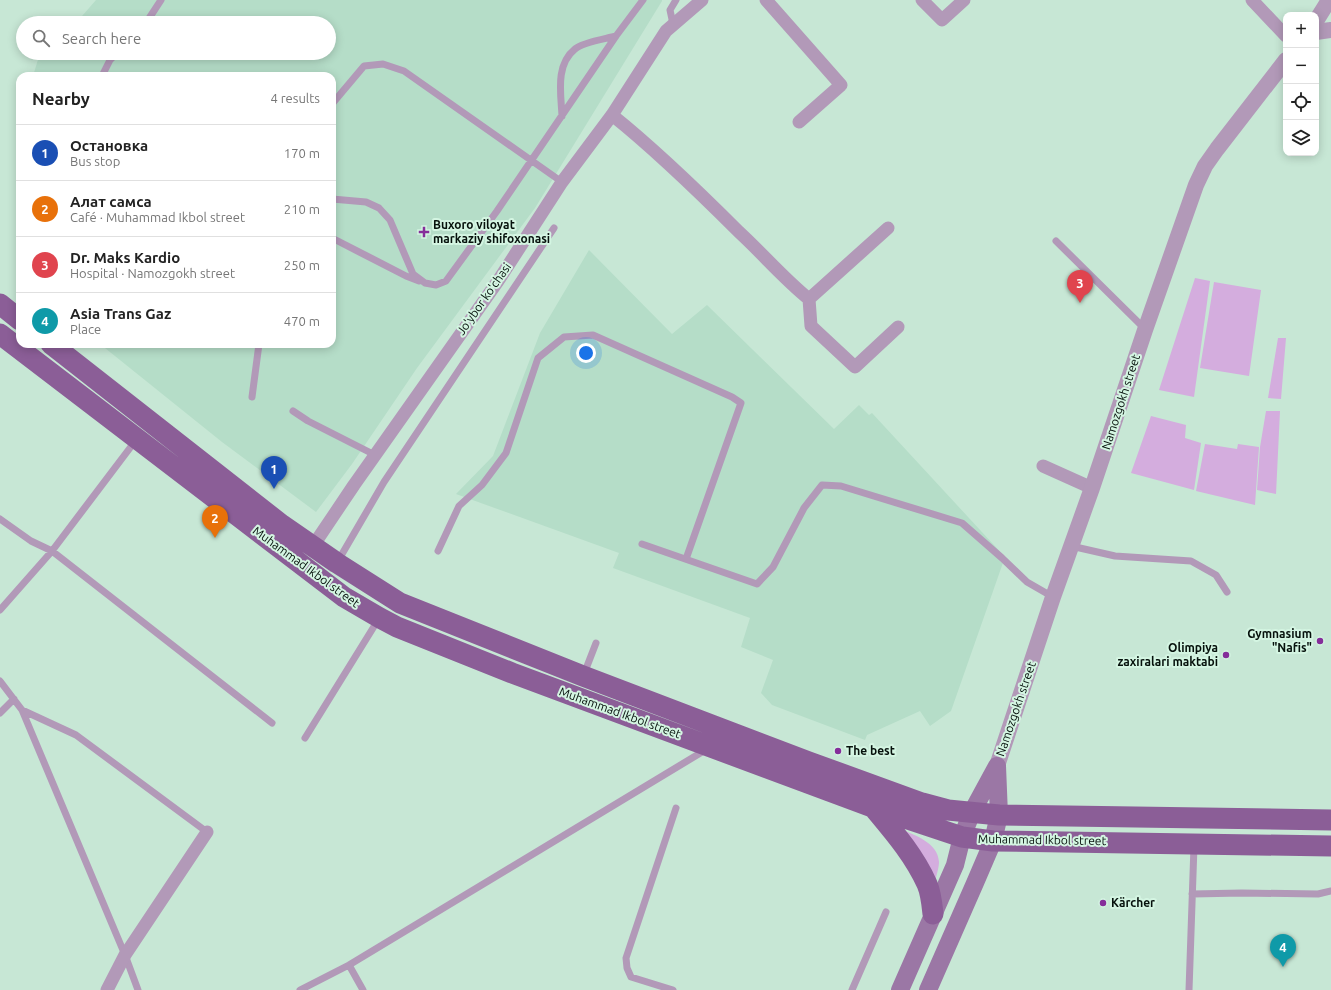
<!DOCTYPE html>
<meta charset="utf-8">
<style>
:root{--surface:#fff;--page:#f6f6f6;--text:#222;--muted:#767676;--line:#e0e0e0;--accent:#1a73e8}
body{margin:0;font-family:Ubuntu,sans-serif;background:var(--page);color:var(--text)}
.controls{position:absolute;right:12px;top:12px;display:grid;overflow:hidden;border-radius:8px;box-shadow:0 2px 10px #0003}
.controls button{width:36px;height:36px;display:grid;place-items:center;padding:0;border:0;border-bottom:1px solid var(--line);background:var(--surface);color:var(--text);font:20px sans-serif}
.you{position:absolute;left:586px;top:353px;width:14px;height:14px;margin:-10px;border:3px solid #fff;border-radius:50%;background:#1a73e8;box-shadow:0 0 0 6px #1a73e833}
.badge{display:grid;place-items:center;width:26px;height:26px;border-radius:50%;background:var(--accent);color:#fff;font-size:13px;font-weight:700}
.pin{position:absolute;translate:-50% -33px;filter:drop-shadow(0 1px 2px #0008)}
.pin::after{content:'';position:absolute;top:21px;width:14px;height:12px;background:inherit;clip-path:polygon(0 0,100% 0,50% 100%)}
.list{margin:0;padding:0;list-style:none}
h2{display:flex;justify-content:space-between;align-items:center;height:52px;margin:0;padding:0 16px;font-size:17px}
h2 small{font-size:13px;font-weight:400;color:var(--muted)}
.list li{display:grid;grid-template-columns:26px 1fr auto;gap:12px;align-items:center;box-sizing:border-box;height:56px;padding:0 16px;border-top:1px solid var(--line)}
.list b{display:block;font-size:15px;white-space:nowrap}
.list p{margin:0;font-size:13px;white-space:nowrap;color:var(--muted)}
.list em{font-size:13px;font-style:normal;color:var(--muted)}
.icon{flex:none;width:22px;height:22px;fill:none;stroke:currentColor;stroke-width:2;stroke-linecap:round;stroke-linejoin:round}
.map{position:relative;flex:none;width:1331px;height:990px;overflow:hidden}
.search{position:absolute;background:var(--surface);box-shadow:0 2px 10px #0003;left:16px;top:16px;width:320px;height:44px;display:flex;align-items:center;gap:10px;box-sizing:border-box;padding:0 14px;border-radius:22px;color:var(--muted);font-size:15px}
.panel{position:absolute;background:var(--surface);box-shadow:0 2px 10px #0003;left:16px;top:72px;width:320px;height:276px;border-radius:12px}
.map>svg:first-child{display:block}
.built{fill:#b5ddc8}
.green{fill:#d4adde}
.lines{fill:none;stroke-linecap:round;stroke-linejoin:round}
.service{stroke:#b299b8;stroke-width:7}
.minor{stroke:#b299b8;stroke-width:13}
.tertiary{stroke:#b299b8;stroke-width:16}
.secondary{stroke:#9b77a5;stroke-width:18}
.primary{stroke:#8b5e97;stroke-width:21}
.poi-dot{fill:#852d9a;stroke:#d4f5e2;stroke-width:1.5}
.labels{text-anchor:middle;stroke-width:4;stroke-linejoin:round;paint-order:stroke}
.poi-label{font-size:12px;font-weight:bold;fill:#06110c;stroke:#d4f5e2;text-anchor:start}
.street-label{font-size:12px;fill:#06110c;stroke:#d4f5e2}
</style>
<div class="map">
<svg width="1331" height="990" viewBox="0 0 1331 990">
<rect width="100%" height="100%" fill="#c7e7d5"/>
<!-- built -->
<path class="built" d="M 96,0 L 662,0 L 662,1 L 535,208 L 417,368 L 352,464 L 316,512 L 222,442 L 100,344 L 332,344 L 332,76 L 33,76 L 40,53 L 329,53 L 329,23 L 76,23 Z
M 589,250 L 672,334 L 707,305 L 834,429 L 859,405 L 869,415 L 872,413 L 1005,557 L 951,711 L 930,726 L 920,711 L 867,735 L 865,740 L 772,705 L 761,693 L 773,660 L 741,647 L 750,618 L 613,568 L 619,553 L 456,494 L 493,456 L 540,333 Z"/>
<!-- green -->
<path class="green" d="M 1195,278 L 1210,281 L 1194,397 L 1159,390 Z
M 1214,282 L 1261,290 L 1249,376 L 1200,368 Z
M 1278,338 L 1286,338 L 1281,399 L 1268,398 Z
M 1266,411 L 1280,411 L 1276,494 L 1257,490 L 1260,447 Z
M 1151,416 L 1186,425 L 1185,438 L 1201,443 L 1194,490 L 1131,473 Z
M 1205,444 L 1237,449 L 1238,444 L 1259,447 L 1255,505 L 1196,491 Z
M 898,828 C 914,835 938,842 939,862 C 939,868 936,876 935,883 Z"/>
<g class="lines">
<!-- service -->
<path class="service" d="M 146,23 L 161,0
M 673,24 L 670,10 L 676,0
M 102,76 L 110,60 L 117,53
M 332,104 L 364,66 L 383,64 L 404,71 L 562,182
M 562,116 C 561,94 555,65 575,49 C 583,42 605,39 616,36
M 332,199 L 366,202 L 379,208 L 390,220 L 413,274 L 425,283 L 436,285 L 446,281 L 497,211 L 616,36 L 643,0
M 332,238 L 406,276 L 419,281
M 1056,241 L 1145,329
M 252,397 L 259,344
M 293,411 L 308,421 L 375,455
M 0,519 L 31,541 L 52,551 L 272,723
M 642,544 L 757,584 L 773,567 L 804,508 L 822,485 L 841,486 L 962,523 L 1002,558 L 1027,582 L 1053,597
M 1071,546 L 1115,556 L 1191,561 L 1216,575 L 1227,592
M 438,551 L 459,506 L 482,485 L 506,453 L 538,358 L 564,337 L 593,335 L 732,397 L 741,403 L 686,559
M 338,561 L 384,482 L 554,228
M 0,610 L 52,551 L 136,440
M 584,674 L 596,643
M 0,681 L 22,710 L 76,735 L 207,832
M 22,710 L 125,955 L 138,990
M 0,713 L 14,699
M 305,738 L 378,620
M 1192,894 L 1242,893 L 1318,894 L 1331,891
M 349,965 L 363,990
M 300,990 L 349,965 L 707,749
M 673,990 L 631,977 L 627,968 L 626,958 L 676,808
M 852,990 L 886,912
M 1189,990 L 1194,846"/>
<!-- minor -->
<path class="minor" d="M 766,0 L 841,85 L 799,122
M 922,0 L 942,20 L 964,0
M 1252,0 L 1286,36
M 612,115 C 657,151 698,191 739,232 C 763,254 784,279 809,299 L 811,326 L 855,367 L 898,327
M 809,299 L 888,228
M 1043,466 L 1092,488
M 313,546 L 354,485 L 498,281 L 562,182 L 612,115 L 666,31 L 702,0
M 107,990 L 125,955 L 207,832"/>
<!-- tertiary -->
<path class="tertiary" d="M 1316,21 L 1329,0
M 1316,32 L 1331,30
M 997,766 L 1053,597 L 1092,488 L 1145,330 L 1196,185 L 1205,166 L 1217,149 L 1286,60"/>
<!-- secondary -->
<path class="secondary" d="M 900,990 L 955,865 L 962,837 L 972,812 L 997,766
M 928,990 L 975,883 L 993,841 L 999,815 L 997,766"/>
<!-- primary -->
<path class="primary" d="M 0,304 L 20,320
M 0,334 L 344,597 L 380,618 L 397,627 L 512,673 L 872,807 L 962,837 L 993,841 L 1331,846
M 51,344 L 282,525 L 337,563 L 400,603 L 583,676 L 809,762 L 922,803 L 948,810 L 999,815 L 1331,820
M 873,807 C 893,831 914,855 927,884 C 931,893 932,904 933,914"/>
</g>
<!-- markers -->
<g class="poi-dot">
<path d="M422 226h4v4h4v4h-4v4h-4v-4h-4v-4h4z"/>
<circle cx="1320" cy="641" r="4"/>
<circle cx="1226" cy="655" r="4"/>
<circle cx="838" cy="751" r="4"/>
<circle cx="1103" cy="903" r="4"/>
</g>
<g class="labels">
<!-- poi labels -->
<g class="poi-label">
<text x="433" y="229">Buxoro viloyat<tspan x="433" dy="14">markaziy shifoxonasi</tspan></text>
<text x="1312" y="638" text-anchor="end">Gymnasium<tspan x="1312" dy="14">"Nafis"</tspan></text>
<text x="1218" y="652" text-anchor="end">Olimpiya<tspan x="1218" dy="14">zaxiralari maktabi</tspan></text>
<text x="846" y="755">The best</text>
<text x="1111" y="907">Kärcher</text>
</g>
<!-- street labels -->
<g class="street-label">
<text transform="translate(484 299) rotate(-55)" y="4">Jo'ybor ko'chasi</text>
<text transform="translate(1121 402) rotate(-72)" y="4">Namozgokh street</text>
<text transform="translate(306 567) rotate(36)" y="4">Muhammad Ikbol street</text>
<text transform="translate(1016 709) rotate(-71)" y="4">Namozgokh street</text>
<text transform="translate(620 713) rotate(20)" y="4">Muhammad Ikbol street</text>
<text transform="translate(1042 840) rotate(1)" y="4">Muhammad Ikbol street</text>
</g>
</g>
</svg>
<div class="controls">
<button>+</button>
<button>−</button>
<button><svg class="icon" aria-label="locate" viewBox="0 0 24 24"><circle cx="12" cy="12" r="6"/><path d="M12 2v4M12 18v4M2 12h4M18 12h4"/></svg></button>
<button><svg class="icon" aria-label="layers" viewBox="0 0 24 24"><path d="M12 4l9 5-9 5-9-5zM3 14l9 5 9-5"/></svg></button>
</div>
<div class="you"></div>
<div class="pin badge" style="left:274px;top:489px;background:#1a4fb4">1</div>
<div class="pin badge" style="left:215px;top:538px;background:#e8710a">2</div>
<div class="pin badge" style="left:1080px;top:303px;background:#e0444e">3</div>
<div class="pin badge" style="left:1283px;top:967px;background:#0f9aa8">4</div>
<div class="search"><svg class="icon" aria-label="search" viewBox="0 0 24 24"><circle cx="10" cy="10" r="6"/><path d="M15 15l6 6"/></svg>Search here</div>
<section class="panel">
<h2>Nearby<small>4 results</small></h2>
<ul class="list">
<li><span class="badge" style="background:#1a4fb4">1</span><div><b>Остановка</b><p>Bus stop</p></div><em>170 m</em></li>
<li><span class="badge" style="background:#e8710a">2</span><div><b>Алат самса</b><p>Café · Muhammad Ikbol street</p></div><em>210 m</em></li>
<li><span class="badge" style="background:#e0444e">3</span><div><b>Dr. Maks Kardio</b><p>Hospital · Namozgokh street</p></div><em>250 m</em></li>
<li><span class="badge" style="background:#0f9aa8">4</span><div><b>Asia Trans Gaz</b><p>Place</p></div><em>470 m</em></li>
</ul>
</section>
</div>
